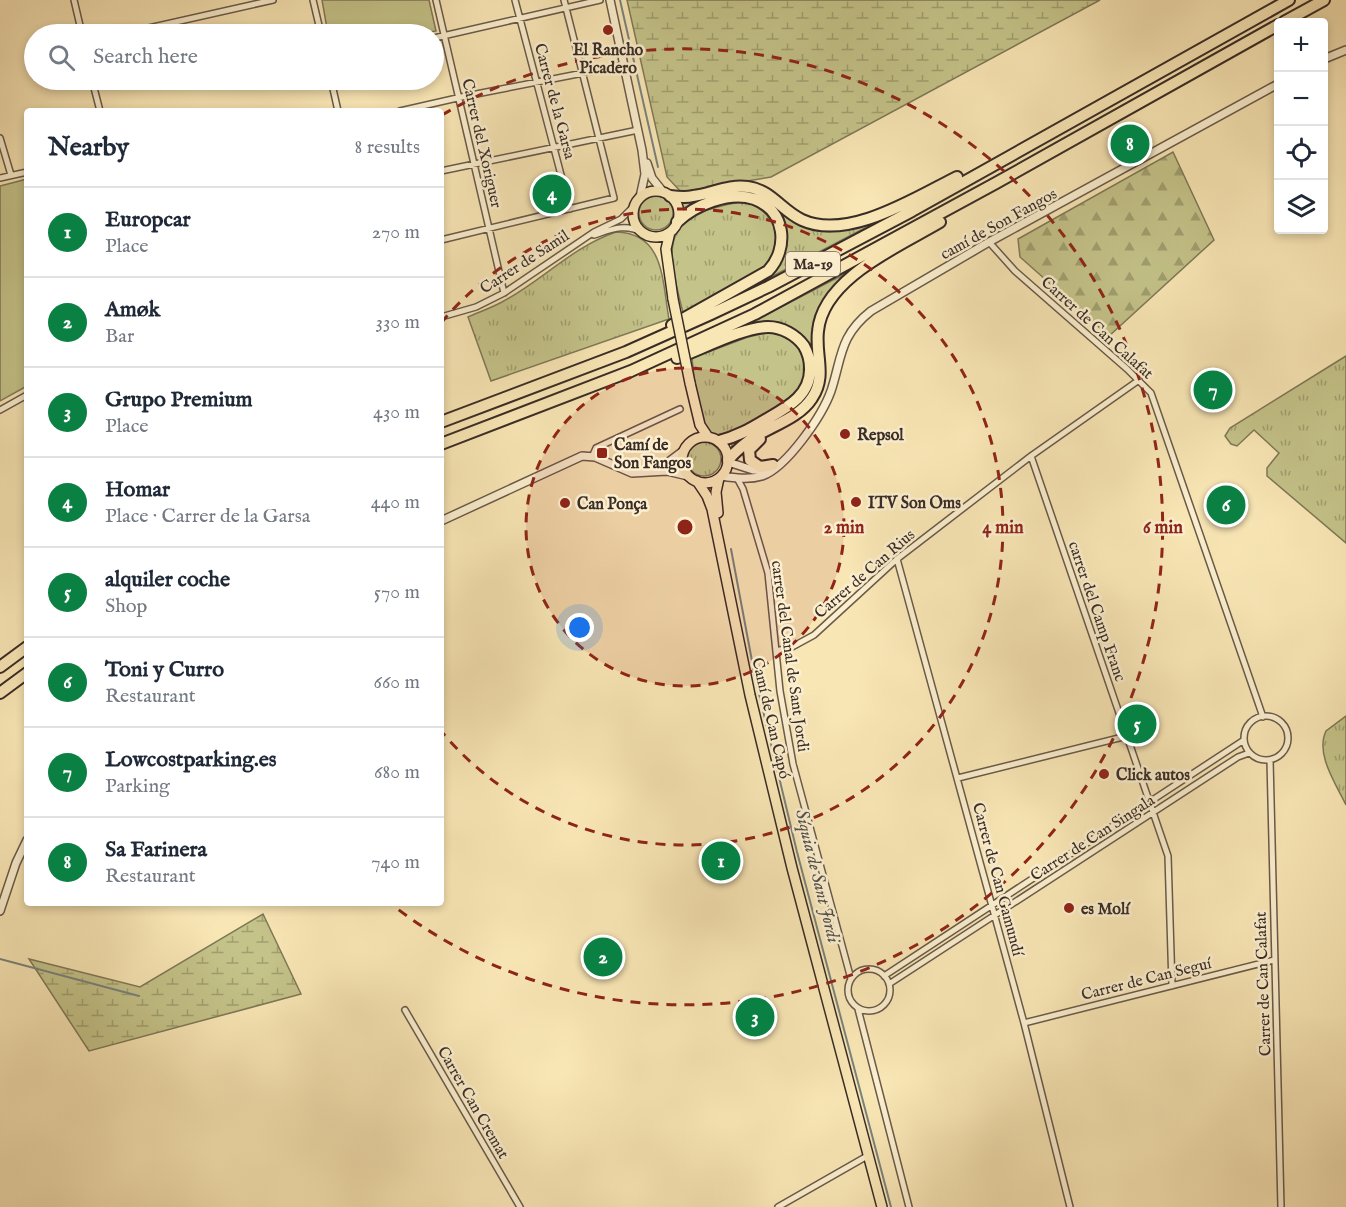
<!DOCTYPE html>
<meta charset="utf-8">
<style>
:root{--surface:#fff;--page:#f6f6f7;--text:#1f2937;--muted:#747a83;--line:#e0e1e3;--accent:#0b8043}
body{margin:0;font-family:"IM FELL English",serif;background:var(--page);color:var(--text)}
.controls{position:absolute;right:18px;top:18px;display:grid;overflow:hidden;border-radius:6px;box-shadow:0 3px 9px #0003}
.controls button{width:54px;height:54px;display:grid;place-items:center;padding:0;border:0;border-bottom:2px solid var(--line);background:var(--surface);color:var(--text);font:30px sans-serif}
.you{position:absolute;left:580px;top:628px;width:21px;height:21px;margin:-15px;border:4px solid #fff;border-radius:50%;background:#1a73e8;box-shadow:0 0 0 9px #1a73e833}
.badge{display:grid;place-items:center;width:39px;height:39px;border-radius:50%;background:var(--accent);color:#fff;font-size:20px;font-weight:700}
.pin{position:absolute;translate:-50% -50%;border:3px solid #fff;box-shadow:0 2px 6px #0006}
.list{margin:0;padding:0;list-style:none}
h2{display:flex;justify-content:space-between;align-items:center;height:78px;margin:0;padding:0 24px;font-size:26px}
h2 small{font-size:20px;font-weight:400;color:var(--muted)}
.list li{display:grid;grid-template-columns:39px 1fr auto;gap:18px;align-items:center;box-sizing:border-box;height:90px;padding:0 24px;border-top:2px solid var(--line)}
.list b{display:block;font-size:22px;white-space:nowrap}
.list p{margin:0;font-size:20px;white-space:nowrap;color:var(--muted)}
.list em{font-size:20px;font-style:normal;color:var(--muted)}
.icon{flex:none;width:33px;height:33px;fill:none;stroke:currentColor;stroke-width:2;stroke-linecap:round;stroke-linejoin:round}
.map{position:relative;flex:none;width:1346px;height:1207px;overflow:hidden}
.search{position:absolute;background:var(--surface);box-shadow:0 3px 9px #0003;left:24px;top:24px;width:420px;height:66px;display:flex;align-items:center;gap:15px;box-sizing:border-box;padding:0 21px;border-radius:33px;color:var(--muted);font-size:22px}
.panel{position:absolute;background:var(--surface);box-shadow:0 3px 9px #0003;left:24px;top:108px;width:420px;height:798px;border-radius:6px}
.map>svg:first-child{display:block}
.grass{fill:url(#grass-tufts);stroke:#7e7858;stroke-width:1.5}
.forest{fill:url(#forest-firs);stroke:#7e7858;stroke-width:1.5}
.wetland{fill:url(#wetland-marsh);stroke:#7e7858;stroke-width:1.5}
.park{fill:#c4c389;stroke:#7e7858;stroke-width:1.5}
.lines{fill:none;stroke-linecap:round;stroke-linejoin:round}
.stream{stroke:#78837e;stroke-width:2}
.minor-casing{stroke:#695a4a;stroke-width:8}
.tertiary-casing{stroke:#695a4a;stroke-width:10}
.primary-casing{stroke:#392c26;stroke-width:12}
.motorway-casing{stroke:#392c26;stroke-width:14}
.minor{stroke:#fbefcf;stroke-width:5}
.tertiary{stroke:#fbefcf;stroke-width:7}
.primary{stroke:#f9e6b5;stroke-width:9}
.motorway{stroke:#f9e6b5;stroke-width:10}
.primary-bridge-casing{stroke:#392c26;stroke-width:12;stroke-linecap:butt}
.primary-bridge{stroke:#f9e6b5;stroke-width:9}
.ring{fill:none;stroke:#8f2418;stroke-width:3;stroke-dasharray:10 8}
.poi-dot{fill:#8f2418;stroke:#fbefcf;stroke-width:2}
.labels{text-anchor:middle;stroke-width:5;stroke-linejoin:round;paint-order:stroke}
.shield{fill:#fbefcf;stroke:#736659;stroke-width:1.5}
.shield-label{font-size:15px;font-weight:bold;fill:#392c26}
.poi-label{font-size:16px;font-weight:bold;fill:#392c26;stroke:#fbefcf;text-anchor:start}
.street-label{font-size:16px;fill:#392c26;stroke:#fbefcf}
.water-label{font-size:18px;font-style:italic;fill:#53504a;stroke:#fbefcf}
.centre{fill:#8f2418;stroke:#fbefcf;stroke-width:3}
.ring-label{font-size:18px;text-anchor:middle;font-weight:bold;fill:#8f2418;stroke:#fbefcf;stroke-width:5;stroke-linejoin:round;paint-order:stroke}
</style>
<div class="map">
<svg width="1346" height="1207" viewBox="0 0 1346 1207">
<defs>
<pattern id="grass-tufts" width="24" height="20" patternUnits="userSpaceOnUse" patternTransform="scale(1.5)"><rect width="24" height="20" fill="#c4c389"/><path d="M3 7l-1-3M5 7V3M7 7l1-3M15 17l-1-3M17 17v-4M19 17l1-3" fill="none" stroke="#a09f70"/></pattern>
<pattern id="forest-firs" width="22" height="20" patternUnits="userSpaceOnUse" patternTransform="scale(1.5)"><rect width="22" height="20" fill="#c4c389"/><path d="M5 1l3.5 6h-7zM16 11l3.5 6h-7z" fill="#a09f70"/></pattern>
<pattern id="wetland-marsh" width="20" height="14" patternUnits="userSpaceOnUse" patternTransform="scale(1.5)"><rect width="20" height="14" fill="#c4c389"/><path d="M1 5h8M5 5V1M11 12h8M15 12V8" fill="none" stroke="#a09f70"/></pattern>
</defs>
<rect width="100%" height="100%" fill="#f9e6b5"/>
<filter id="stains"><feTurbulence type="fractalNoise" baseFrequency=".00333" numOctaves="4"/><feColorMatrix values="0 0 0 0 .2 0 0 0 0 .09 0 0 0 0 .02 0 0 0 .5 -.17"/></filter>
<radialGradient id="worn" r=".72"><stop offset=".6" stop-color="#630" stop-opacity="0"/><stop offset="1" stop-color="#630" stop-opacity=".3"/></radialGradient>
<!-- grass -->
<path class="grass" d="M 744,191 C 764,196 779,210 796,222 C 831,246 874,220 907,206 L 748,289 L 747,287 L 761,280 L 786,239 L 756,196 L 682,212 L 680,202 L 690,202 L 729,192 Z
M639 213a17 17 0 1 1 34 0a17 17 0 1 1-34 0Z
M 746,202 C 778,213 789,247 761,270 L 683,313 C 674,273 654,224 710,209 C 722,206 733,202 746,202 Z
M 616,232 C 665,233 662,281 669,319 L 491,381 L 468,317 C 479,312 491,308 502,302 C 542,281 572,247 616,232 Z
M 854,269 L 824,302 L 817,369 L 811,392 L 800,406 L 733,448 L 731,443 L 792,408 L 814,369 L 789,328 L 729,334 Z
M 770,332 C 783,335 793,339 800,351 C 806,361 807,376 801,386 C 793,400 724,444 711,433 C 697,421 694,377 692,358 L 748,337 Z
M 1346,356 L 1346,543 L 1267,476 L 1267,468 L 1279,453 L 1254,430 L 1237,446 L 1231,444 L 1225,436 L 1230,428 Z
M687 459a17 17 0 1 1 34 0a17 17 0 1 1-34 0Z
M 1346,716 L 1346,805 C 1336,784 1315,754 1326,731 Z"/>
<!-- forest -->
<path class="forest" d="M 1173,152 L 1214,240 L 1109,336 L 1020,257 L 1018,239 Z"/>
<!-- wetland -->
<path class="wetland" d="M 627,0 L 1100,0 L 771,177 L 681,192 L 667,177 Z
M 263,914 L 301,994 L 89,1051 L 29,959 L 140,987 Z"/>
<!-- park -->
<path class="park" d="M 322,0 L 429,0 L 436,31 L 419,34 L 328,34 Z
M 27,179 L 27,386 L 0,401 L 0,186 Z"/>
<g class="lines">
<!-- stream -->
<path class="stream" d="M 620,0 L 658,167
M 731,549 L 755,677 L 797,852 L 891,1207
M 0,959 L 139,996"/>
<defs>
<path id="minor" d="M 74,0 L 82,34
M 313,0 L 321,34
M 436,0 L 504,293
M 515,0 L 570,209
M 122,34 L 273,0
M 434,38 L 600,0
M 92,80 L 100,111
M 331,80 L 338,111
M 400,111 L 466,96 L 624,65
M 0,138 L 11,175
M 441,171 L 638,130
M 0,178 L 27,172
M 594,235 C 610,230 625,223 641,232
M 441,240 L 614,198 L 564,0
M 989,242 L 1015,271 L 1127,369 L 1151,393 L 1263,717
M 441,317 L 476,307 L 504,293 L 594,232 L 621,219 L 634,206
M 0,410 L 27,395
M 1031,456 L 1168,856 L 1172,986
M 592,457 L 596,448 L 680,409
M 737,478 L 743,489 L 768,573 L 780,691 L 793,764 L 851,979
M 897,559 L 1024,1023 L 1070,1207
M 776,651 L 792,647 L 814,635 L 897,559 L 1031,456 L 1139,380
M1244 738a22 22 0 1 1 44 0a22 22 0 1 1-44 0Z
M 1270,760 L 1281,1207
M 958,778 L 1127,736
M848 990a21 21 0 1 1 42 0a21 21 0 1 1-42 0Z
M 884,976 L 1244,740
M 889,984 L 1238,757 L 1249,753
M 858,1009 L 909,1207
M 405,1010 L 520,1207
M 1024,1023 L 1274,960
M 778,1207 L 869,1155"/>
<path id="tertiary" d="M 610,0 L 642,150 L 645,174 L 640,197
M 1324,59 L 1346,50
M 647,163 L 652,178 L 664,193
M 728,462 L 753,470 L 764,470
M 648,471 L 667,463 L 683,451
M 721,476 C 735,478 749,480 762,476 C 787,467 822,416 831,391 C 842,358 839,336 871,311 L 989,242 L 1278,84
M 441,521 L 582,456 L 595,457 L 632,473 L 667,471 L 688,476
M 0,911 L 16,863 L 27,840"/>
<path id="primary" d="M633 214a23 23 0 1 1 46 0a23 23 0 1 1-46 0Z
M 670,232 L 666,249 L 673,299
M 690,383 L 700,425 L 708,437
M682 460a23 23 0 1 1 46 0a23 23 0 1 1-46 0Z
M 697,481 L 707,496 L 712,509 L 750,695 L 792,868 L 882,1207
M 718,513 L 716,492 L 719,478"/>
<path id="motorway" d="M 1284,22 L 1324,0
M 670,196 C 678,197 686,198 693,196 C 711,194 729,184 748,187 C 771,190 782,211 802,220 C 848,241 915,198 957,177
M 672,325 L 768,271 C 789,249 786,210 754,199 C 729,191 695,205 677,222
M 677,358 C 702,349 743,327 768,327 C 782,327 796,335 804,346 C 808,353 810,360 810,368 C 811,396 786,408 765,420 C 750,429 736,437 719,441
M 441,422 L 626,352 L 711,314 L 768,287 L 912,211 L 1289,0
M 760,439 L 749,450 L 750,460 L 760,467 L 773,465
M 441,444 L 631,371 L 755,314 L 996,183 L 1278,25
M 728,460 C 736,451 745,443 756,436 C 774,425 800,417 812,398 C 827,376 815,356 818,331 C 823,278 898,247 940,222
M 0,667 L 27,647
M 0,693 L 27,673"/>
</defs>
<!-- minor casing -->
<use href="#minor" class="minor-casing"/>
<!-- tertiary casing -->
<use href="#tertiary" class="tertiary-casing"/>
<!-- primary casing -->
<use href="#primary" class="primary-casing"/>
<!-- motorway casing -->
<use href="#motorway" class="motorway-casing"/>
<!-- minor -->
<use href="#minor" class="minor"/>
<!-- tertiary -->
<use href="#tertiary" class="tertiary"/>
<!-- primary -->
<use href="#primary" class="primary"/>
<!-- motorway -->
<use href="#motorway" class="motorway"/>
<defs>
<path id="primary-bridge" d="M 673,299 L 690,383"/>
</defs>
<!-- primary-bridge casing -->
<use href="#primary-bridge" class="primary-bridge-casing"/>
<!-- primary-bridge -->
<use href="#primary-bridge" class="primary-bridge"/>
</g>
<!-- distance rings -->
<circle cx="685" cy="527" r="159" fill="#8f2418" fill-opacity=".12"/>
<g class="ring">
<circle cx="685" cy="527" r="159"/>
<path d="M441 323A318 318 0 1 1 441 731"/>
<path d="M442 115A478 478 0 1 1 391 904"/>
</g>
<!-- markers -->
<g class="poi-dot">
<circle cx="608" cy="30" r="6"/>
<circle cx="845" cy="434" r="6"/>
<rect x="596" y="447" width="12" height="12" rx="3"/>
<circle cx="856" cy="502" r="6"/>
<circle cx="565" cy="503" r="6"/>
<circle cx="1104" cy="774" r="6"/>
<circle cx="1069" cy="908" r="6"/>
</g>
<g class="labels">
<!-- shield labels -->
<rect class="shield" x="786" y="252" width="54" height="24" rx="4.5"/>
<g class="shield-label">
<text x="813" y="269">Ma-19</text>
</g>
<!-- poi labels -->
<g class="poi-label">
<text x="608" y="55" text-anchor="middle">El Rancho<tspan x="608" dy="18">Picadero</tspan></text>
<text x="857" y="440">Repsol</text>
<text x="614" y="450">Camí de<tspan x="614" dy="18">Son Fangos</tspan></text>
<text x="868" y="508">ITV Son Oms</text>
<text x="577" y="509">Can Ponça</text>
<text x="1116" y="780">Click autos</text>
<text x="1081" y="914">es Molí</text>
</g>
<!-- street labels -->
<g class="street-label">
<text transform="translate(556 101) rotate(75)" y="6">Carrer de la Garsa</text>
<text transform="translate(483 143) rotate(77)" y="6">Carrer del Xoriguer</text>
<text transform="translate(998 223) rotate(-29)" y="6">camí de Son Fangos</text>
<text transform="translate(524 261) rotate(-33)" y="6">Carrer de Samil</text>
<text transform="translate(1098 327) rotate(42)" y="6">Carrer de Can Calafat</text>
<text transform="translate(864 573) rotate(-41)" y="6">Carrer de Can Rius</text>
<text transform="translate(1098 611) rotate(71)" y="6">carrer del Camp Franc</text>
<text transform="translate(791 656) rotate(82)" y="6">carrer del Canal de Sant Jordi</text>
<text transform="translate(772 718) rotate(77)" y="6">Camí de Can Capó</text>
<text transform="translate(1092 837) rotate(-33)" y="6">Carrer de Can Singala</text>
<text transform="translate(999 879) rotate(75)" y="6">Carrer de Can Gamundí</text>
<text transform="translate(1146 978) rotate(-14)" y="6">Carrer de Can Seguí</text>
<text transform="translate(1262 984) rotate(-92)" y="6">Carrer de Can Calafat</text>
<text transform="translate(474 1102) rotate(60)" y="6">Carrer Can Cremat</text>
</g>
<!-- water labels -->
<g class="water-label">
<text transform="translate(818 876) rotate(76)" y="6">Síquia de Sant Jordi</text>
</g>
</g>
<circle cx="685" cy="527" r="9" class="centre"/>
<g class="ring-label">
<text x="844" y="533">2 min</text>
<text x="1003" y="533">4 min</text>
<text x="1163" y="533">6 min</text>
</g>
<rect width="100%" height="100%" filter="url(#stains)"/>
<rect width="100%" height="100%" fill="url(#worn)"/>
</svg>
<div class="controls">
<button>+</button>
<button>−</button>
<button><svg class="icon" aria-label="locate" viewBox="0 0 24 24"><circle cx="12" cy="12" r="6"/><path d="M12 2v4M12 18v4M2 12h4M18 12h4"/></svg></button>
<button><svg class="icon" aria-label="layers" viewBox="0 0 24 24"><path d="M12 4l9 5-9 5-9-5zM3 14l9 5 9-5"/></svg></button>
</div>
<div class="you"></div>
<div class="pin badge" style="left:721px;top:861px">1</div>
<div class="pin badge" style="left:603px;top:957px">2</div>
<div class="pin badge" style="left:755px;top:1017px">3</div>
<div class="pin badge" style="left:552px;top:194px">4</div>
<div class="pin badge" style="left:1137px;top:724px">5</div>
<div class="pin badge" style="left:1226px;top:505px">6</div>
<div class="pin badge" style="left:1213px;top:390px">7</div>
<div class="pin badge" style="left:1130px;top:144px">8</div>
<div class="search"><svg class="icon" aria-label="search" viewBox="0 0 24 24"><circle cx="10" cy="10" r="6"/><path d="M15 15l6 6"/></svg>Search here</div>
<section class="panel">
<h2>Nearby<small>8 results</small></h2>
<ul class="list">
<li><span class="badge">1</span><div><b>Europcar</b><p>Place</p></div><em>270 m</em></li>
<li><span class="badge">2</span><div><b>Amøk</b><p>Bar</p></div><em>330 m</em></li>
<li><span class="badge">3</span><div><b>Grupo Premium</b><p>Place</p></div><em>430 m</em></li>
<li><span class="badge">4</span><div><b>Homar</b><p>Place · Carrer de la Garsa</p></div><em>440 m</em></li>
<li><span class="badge">5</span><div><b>alquiler coche</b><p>Shop</p></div><em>570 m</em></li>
<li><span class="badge">6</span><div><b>Toni y Curro</b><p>Restaurant</p></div><em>660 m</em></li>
<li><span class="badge">7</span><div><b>Lowcostparking.es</b><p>Parking</p></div><em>680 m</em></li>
<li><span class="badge">8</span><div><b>Sa Farinera</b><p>Restaurant</p></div><em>740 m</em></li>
</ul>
</section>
</div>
